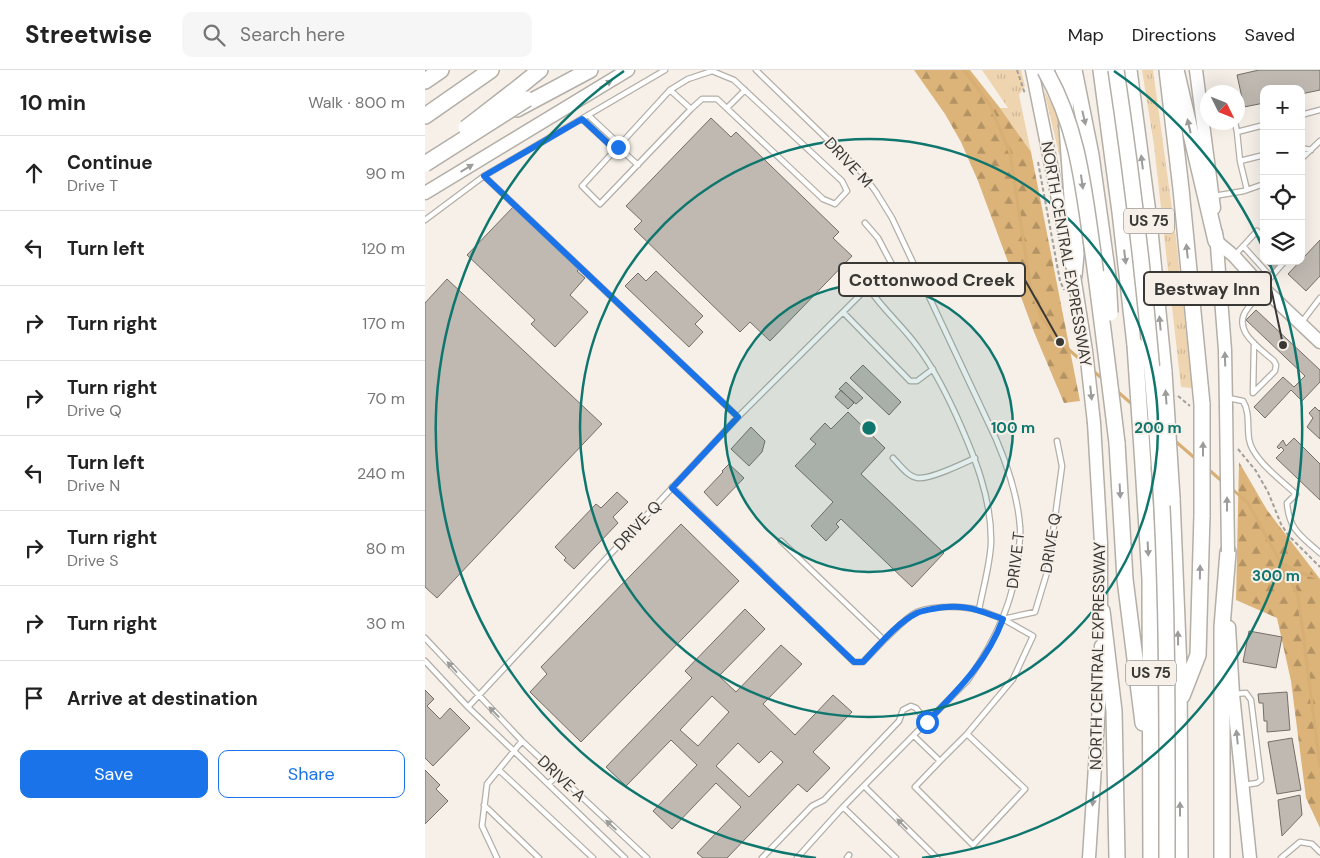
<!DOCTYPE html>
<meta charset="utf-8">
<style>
:root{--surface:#fff;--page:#f6f6f6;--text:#222;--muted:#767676;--line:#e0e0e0;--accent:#1a73e8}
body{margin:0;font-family:"DM Sans",sans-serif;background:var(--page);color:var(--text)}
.controls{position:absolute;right:15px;top:15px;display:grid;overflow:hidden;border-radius:10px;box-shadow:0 5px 20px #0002}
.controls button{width:45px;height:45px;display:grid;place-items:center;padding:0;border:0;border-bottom:1px solid var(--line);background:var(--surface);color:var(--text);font:25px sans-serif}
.compass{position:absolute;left:775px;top:15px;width:45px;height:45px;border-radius:50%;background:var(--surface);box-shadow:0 5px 20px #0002;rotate:133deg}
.stop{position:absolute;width:15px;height:15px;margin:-11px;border:4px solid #1a73e8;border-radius:50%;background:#fff}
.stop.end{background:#1a73e8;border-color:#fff;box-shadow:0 1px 5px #0008}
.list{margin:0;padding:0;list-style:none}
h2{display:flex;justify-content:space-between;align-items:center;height:65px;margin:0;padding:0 20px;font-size:21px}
h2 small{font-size:16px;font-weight:400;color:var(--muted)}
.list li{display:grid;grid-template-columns:32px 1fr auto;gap:15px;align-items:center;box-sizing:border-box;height:75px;padding:0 20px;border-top:1px solid var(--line)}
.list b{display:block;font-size:19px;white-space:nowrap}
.list p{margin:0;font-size:16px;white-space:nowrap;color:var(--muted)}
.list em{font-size:16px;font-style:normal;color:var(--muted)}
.actions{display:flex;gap:10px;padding:15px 20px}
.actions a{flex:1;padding:11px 0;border:1px solid var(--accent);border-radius:10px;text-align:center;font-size:18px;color:var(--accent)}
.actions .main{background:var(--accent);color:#fff}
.icon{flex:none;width:28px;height:28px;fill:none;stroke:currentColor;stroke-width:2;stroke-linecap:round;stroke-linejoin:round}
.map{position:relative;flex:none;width:895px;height:788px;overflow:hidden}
header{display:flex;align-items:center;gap:30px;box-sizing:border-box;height:70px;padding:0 25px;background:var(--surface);border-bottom:1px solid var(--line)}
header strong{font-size:24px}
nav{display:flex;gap:28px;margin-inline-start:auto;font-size:18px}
.search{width:350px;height:45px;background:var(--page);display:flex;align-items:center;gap:12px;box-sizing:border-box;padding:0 18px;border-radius:10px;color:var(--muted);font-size:19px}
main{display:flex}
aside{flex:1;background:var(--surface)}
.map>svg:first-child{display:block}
.grass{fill:url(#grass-tufts)}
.forest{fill:url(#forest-firs)}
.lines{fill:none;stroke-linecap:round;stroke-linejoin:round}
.stream{stroke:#d7ae73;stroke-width:3}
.building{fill:#bfb9b2;stroke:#736e67;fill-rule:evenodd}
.lane-casing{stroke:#b3aea6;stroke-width:7}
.secondary-casing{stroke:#b3aea6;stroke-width:15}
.highway-casing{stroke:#b3aea6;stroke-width:18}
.path{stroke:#a29e99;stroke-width:2;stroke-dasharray:4 2.5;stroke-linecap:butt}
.lane{stroke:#fff;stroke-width:4.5}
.secondary{stroke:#fff;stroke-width:12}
.highway{stroke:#fff;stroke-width:15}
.secondary-bridge-casing{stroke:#b3aea6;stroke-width:15;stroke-linecap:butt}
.highway-bridge-casing{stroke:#b3aea6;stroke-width:18;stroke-linecap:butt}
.secondary-bridge{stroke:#fff;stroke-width:12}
.highway-bridge{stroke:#fff;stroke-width:15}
.oneway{fill:#9c9c9a}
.route{stroke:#1a73e8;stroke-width:6}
.ring{fill:none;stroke:#0f766e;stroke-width:2.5}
.labels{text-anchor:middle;stroke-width:4;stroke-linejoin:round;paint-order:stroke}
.shield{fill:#f6f0e9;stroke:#726f6b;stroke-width:1}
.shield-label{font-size:15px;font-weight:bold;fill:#3a3835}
.street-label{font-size:16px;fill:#3a3835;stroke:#f6f0e9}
.centre{fill:#0f766e;stroke:#f6f0e9;stroke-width:2.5}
.ring-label{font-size:15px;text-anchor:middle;font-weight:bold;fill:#0f766e;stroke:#f6f0e9;stroke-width:4;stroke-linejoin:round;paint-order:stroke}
.leader{fill:none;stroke:#3a3835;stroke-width:2}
.callout-dot{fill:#3a3835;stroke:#f6f0e9;stroke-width:2}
.callout{fill:#f6f0e9;stroke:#3a3835;stroke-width:2}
.callout-label{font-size:18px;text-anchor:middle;font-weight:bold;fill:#3a3835}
</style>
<header>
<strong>Streetwise</strong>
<div class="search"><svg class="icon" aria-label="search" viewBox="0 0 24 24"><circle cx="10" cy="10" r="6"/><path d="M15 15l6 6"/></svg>Search here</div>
<nav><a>Map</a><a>Directions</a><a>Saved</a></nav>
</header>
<main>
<aside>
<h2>10 min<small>Walk · 800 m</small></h2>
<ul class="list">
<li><svg class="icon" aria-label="ahead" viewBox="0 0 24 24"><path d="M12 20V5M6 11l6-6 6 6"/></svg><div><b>Continue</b><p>Drive T</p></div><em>90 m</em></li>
<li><svg class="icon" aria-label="left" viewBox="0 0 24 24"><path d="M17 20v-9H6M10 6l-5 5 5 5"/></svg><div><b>Turn left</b></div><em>120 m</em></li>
<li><svg class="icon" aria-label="right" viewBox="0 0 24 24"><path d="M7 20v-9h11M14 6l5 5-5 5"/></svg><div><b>Turn right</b></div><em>170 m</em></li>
<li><svg class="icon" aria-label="right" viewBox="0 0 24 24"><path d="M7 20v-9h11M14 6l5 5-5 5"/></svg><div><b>Turn right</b><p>Drive Q</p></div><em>70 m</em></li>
<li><svg class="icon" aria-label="left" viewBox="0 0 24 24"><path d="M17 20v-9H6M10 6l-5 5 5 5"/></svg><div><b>Turn left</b><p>Drive N</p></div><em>240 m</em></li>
<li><svg class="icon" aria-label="right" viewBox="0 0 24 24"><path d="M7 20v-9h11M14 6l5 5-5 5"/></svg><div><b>Turn right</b><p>Drive S</p></div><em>80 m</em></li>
<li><svg class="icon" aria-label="right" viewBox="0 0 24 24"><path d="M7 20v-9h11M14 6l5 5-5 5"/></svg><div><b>Turn right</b></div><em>30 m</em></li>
<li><svg class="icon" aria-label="arrive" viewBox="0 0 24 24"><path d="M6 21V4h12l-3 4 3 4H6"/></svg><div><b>Arrive at destination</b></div></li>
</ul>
<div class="actions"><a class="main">Save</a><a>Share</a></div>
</aside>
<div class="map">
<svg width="895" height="788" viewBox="0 0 895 788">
<defs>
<pattern id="grass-tufts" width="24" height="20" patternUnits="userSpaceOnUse" patternTransform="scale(1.25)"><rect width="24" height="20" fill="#efd4b0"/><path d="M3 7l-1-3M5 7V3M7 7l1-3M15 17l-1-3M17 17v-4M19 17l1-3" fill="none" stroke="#ceb798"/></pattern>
<pattern id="forest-firs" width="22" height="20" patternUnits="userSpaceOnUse" patternTransform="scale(1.25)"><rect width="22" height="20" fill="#dcb378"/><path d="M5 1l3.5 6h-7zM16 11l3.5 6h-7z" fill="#b39363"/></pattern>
</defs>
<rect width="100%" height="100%" fill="#f6f0e9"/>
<!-- grass -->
<path class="grass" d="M 557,0 L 596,0 L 600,16 L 594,25 L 606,82 L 575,38 L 583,38 Z
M 717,0 L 728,0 L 751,168 L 767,318 L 756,317 L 729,75 Z
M 619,20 L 634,48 L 637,97 Z"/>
<!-- forest -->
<path class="forest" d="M 489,0 L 545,0 L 575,38 L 606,82 L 655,331 L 639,333 L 609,262 L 553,111 L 536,72 L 520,44 Z
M 814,392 L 842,440 L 895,509 L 895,758 L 881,728 L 866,611 L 852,548 L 811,530 Z"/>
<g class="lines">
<!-- stream -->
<path class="stream" d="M 539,0 L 565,35 L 585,83 L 605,214 L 616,247 L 635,272 L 658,292
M 667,300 L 679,310
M 692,321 L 708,335
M 749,370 L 772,390
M 783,399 L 799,413
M 806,418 L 823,433 L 873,525 L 895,696
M 856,493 L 875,503 L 890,507"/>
</g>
<!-- building -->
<path class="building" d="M 834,0 L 895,0 L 895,20 L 876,24 L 876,19 L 839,19 L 839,33 L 819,37 L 812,5 Z
M 286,48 L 306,67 L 311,62 L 414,162 L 408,168 L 427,186 L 345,271 L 325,252 L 315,262 L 209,159 L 217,151 L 201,136 Z
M 90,135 L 155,198 L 152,201 L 160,208 L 145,225 L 163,242 L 130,277 L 106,254 L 110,250 L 42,185 Z
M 895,170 L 895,206 L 881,221 L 863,204 Z
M 839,191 L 855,191 L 856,192 L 848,200 Z
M 231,201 L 278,246 L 270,254 L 278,262 L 264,277 L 200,216 L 213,203 L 221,211 Z
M 22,209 L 177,354 L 12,528 L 0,517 L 0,233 Z
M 831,240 L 895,300 L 895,312 L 877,331 L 866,320 L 840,348 L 829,337 L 858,307 L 869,317 L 880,306 L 821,250 Z
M 438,295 L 476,332 L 464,345 L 425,308 Z
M 421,312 L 438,328 L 431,334 L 414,319 Z
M 416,320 L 429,333 L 423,339 L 410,327 Z
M 890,337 L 894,341 L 895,340 L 895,369 L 882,357 L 888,348 L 884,343 Z
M 423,342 L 460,378 L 436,404 L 519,483 L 487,517 L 416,449 L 411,454 L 414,457 L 401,471 L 386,456 L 408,432 L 370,396 L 391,374 L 385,369 L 400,353 L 406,359 Z
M 326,357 L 340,371 L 337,382 L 324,396 L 306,379 Z
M 869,368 L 895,394 L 895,430 L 851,388 L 859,380 L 856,377 L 854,379 L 852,377 L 858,370 L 861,376 Z
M 304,394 L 319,408 L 292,436 L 279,422 L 298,402 L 297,401 Z
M 192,422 L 203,432 L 188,447 L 193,453 L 149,499 L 139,490 L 141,488 L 130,477 L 171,434 L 176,438 Z
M 256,454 L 314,511 L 156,672 L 105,622 L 122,604 L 116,597 Z
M 320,539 L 340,559 L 294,606 L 311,622 L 356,575 L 377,594 L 338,634 L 370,665 L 408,625 L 427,642 L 388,682 L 405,698 L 382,722 L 373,714 L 302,788 L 278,788 L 272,783 L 316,737 L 291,713 L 247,759 L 228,741 L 272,695 L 246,670 L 201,716 L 181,697 L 267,608 L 260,601 ZM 287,626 L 304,642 L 273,676 L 255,660 ZM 313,673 L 334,693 L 346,681 L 358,692 L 324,727 L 291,696 Z
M 824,561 L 857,567 L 851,598 L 818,592 Z
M 0,620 L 9,629 L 2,636 L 15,649 L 25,638 L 45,658 L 8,696 L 0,688 Z
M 862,622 L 865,660 L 842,662 L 842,651 L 839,651 L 838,633 L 834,633 L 833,624 Z
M 867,668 L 876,720 L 852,724 L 843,672 Z
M 0,700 L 15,715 L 11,719 L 23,731 L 0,754 Z
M 875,725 L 877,745 L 857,766 L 853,730 Z"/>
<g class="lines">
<defs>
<path id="lane" d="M 331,0 L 436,102 L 451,122 L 467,148 L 571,369 C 583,397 593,427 595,457 C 596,465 594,473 594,480 C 590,529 571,570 543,610 L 418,737 L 372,788
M 245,20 L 263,9 L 287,1 L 309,10 L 417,111 L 422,121 L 410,134 L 398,129 L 292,29 L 277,29 L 266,39
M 245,20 L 266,39 L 175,134 L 157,116 Z
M 302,38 L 320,20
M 163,45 L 191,71 L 193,77
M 876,45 L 895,40
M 157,49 L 186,76 L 193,77 L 213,95
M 810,52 L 812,62 L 839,55
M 812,62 L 815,91
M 876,78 L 886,80
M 876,89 L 895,71
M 59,106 L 313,347
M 822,120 L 815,91 L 839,85
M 789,126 L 819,121 L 839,114
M 0,150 L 59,106 L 240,0
M 440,153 L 453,168 L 472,204
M 818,176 L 846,207
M 809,186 L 832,161 L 839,168
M 838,216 L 860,191
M 443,217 C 457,239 477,255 492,276 C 508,297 520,321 531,345 C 549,385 567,428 566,473 C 565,495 558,518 554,540 L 578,549 L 608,566 L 588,609 L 542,664
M 418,242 L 485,311 L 492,311 L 508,299
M 876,253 L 895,228
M 829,273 L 828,323 L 850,301 L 851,295 L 849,291 C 835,278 805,260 823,238 C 827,232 834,227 840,221
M 803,328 L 818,331 C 825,342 822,356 824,369 C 827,389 856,410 871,424 L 862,433 C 864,460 876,466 895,483
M 468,388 C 475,395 483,407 493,408 C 507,409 537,394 550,388
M 247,417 L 429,592 L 438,592 L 459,570
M 356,471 L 459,570 C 469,561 480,548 492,542 C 509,535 536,536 554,540
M 578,549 L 610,542 L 623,499 L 637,396 L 632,371
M 0,568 L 97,671 L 222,788
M 0,591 L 43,637 L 200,788
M 809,624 L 821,623 L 826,630 L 836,710 L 832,713 L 819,715
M 43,637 L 313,347 L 443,217 L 474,203 L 492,203
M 489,666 L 515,691 L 490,717 L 548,775 L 600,719 L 542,664 L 515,691
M 74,700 L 168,788
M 123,714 L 133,705
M 439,716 L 512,788
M 59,735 L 114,788
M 418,737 L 471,788
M 72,788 L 57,756 L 62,714 L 97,671
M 337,788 L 387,736 L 399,730 L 474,651 L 478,640 L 486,636 L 491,638 L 502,652
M 422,788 L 424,785
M 856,788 L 875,772 L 887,774 L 895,782"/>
<path id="secondary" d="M 607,0 L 646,194
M 771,0 L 789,138
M 0,123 L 203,0
M 791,163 L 800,280 L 801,337
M 791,171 L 809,186 L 837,217 L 895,272
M 797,229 C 803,205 816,209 835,216
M 669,353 L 676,473 L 676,551
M 804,557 L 808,624 L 825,788
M 664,788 L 675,620 L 676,576"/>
<path id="highway" d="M 638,0 L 651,184 L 649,206
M 649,0 L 666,85 L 683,207
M 676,0 L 695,142 L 710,275
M 704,0 L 724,151 L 739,302
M 742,0 L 756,119 L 777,334
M 751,0 L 791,171
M 0,11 L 16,0
M 94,17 L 115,0
M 92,39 L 165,0
M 0,46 L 66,0
M 692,373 L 700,509 L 718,653
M 718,395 L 725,509 L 726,788
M 747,428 L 754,599 L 755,788
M 677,541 L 689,641 L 692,788
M 757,626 L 773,585 L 777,445
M 797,788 L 797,557 L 803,482"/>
</defs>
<!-- lane casing -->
<use href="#lane" class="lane-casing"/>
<!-- secondary casing -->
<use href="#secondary" class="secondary-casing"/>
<!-- highway casing -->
<use href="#highway" class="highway-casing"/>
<!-- path -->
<path class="path" d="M 592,0 L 600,24
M 613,92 L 635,211 L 639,220
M 753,326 L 765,336
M 813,379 L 831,401 L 843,422 L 856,454 L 863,465 L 895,497"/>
<!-- lane -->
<use href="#lane" class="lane"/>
<!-- secondary -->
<use href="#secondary" class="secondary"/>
<!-- highway -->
<use href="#highway" class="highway"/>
<defs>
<path id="secondary-bridge" d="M 649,206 L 661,281 L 669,353
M 801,337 L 803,482"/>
<path id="highway-bridge" d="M 620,0 C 652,56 658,113 667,176 C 676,241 684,307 692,373
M 691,0 C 712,139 727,279 736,419 C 743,542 742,665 742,788
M 41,58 L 94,17
M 0,94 L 102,29
M 683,207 L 685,243
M 710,275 L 718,395
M 739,302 L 747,428
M 777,334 L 777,445"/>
</defs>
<!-- secondary-bridge casing -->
<use href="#secondary-bridge" class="secondary-bridge-casing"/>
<!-- highway-bridge casing -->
<use href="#highway-bridge" class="highway-bridge-casing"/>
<!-- secondary-bridge -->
<use href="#secondary-bridge" class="secondary-bridge"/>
<!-- highway-bridge -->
<use href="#highway-bridge" class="highway-bridge"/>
</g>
<!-- one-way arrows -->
<defs><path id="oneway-solid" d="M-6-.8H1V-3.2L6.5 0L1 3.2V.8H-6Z" transform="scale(1.25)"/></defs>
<g class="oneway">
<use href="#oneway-solid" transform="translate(181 14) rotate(-31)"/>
<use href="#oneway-solid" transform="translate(659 48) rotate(77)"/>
<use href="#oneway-solid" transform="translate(764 56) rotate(-103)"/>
<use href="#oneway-solid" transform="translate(717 92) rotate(-97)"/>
<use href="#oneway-solid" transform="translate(42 98) rotate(-31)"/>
<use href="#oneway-solid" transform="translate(657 112) rotate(82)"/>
<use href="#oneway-solid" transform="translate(762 181) rotate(-96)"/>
<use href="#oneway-solid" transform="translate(700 187) rotate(83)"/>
<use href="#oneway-solid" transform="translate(735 253) rotate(-95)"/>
<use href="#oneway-solid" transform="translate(800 289) rotate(-92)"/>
<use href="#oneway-solid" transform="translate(666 323) rotate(84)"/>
<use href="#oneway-solid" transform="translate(741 327) rotate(-94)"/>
<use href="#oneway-solid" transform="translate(778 379) rotate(-90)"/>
<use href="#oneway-solid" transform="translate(695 421) rotate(87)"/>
<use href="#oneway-solid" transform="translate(802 434) rotate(-90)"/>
<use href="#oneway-solid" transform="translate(723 479) rotate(87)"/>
<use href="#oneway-solid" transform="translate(775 502) rotate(-89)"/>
<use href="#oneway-solid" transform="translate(753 568) rotate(-91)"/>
<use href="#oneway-solid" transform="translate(27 597) rotate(-132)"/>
<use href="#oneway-solid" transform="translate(69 642) rotate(-134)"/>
<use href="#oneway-solid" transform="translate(812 667) rotate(-96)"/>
<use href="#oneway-solid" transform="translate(668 729) rotate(94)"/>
<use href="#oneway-solid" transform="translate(755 739) rotate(-90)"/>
<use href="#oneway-solid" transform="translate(477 754) rotate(-135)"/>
<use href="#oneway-solid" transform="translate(186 755) rotate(-137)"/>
</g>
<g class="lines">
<!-- route -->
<path class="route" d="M 193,77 L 186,76 L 157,49 L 59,106 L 313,347 L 247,418 L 429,592 L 438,592 C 453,576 473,552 492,543 C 496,541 502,540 507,539 C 536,533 551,539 578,549 C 562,592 533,620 502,652"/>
</g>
<!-- distance rings -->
<circle cx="444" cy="358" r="144" fill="#0f766e" fill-opacity=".12"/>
<g class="ring">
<circle cx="444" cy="358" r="144"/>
<circle cx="444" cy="358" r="289"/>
<path d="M391 788A433 433 0 0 1 199 1M689 1A433 433 0 0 1 838 178M844 192A433 433 0 0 1 497 788"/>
</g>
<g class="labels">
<!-- shield labels -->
<g class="shield">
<rect x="699" y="138.5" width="50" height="25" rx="4"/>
<rect x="701" y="590.5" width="50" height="25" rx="4"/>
</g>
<g class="shield-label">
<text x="724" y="156">US 75</text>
<text x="726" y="608">US 75</text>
</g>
<!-- street labels -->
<g class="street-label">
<text transform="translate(424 92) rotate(47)" y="6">DRIVE M</text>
<text transform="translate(642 184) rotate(80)" y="6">NORTH CENTRAL EXPRESSWAY</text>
<text transform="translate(212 455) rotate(-47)" y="6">DRIVE Q</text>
<text transform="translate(625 473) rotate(-81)" y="6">DRIVE Q</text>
<text transform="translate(590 490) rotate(-83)" y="6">DRIVE T</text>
<text transform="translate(672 586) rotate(-89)" y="6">NORTH CENTRAL EXPRESSWAY</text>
<text transform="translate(137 708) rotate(43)" y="6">DRIVE A</text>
</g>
</g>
<circle cx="444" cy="358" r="8" class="centre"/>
<g class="ring-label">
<text x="588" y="363">100 m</text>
<text x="733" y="363">200 m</text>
<text x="851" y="511">300 m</text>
</g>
<!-- callouts -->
<path class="leader" d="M635 272L600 210M858 275L846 218"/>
<g class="callout-dot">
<circle cx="635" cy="272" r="5"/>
<circle cx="858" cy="275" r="5"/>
</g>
<g class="callout">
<rect x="414" y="193" width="186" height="33" rx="5"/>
<rect x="719" y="202" width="127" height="33" rx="5"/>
</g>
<g class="callout-label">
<text x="507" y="216">Cottonwood Creek</text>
<text x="782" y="225">Bestway Inn</text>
</g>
</svg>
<div class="controls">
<button>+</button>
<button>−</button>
<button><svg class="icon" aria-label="locate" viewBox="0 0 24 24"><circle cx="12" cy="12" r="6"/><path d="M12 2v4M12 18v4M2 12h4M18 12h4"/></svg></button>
<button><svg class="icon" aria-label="layers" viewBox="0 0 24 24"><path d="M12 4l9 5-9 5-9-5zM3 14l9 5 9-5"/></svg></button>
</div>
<svg class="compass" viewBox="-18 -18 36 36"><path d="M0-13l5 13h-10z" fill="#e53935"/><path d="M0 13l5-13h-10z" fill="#767676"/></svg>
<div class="stop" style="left:502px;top:652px"></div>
<div class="stop end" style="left:193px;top:77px"></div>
</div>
</main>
